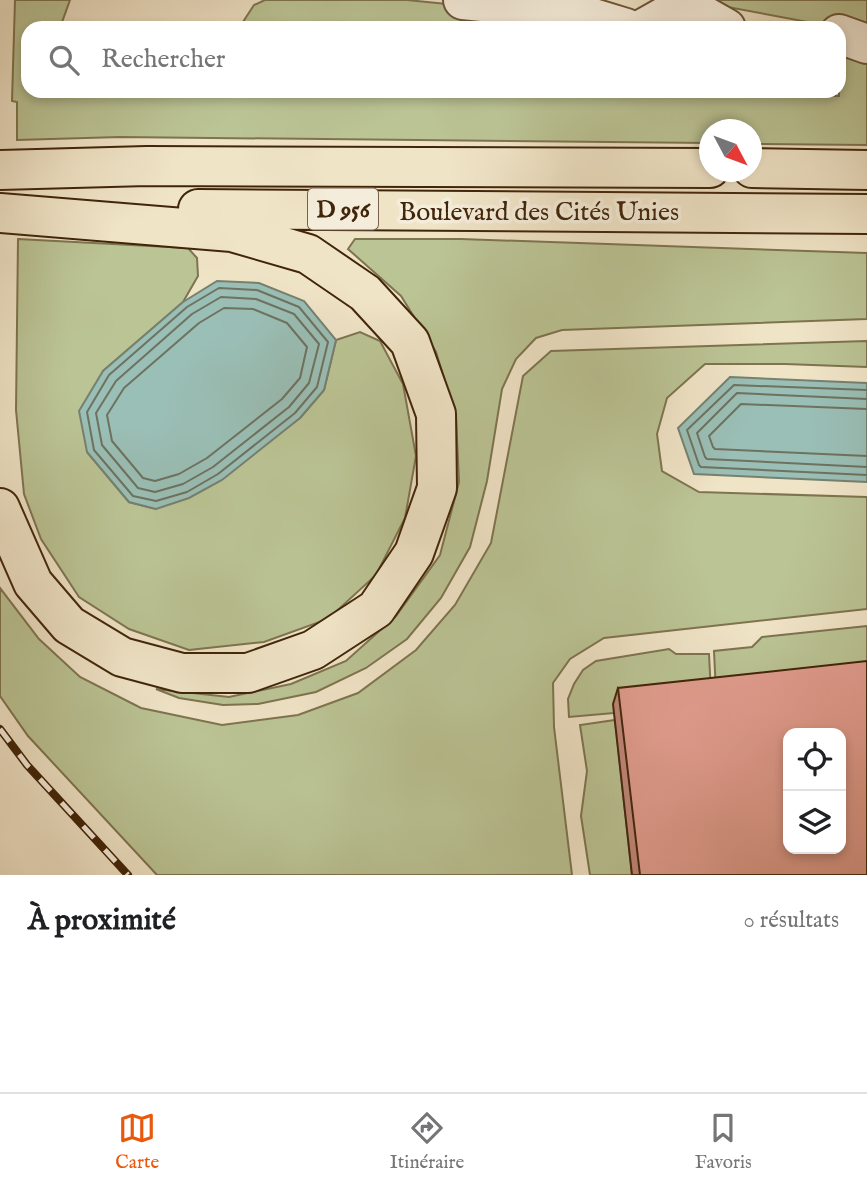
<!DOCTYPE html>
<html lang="fr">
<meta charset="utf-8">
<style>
:root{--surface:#fff;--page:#f2f2f2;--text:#202124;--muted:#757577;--line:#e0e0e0;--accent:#ea580c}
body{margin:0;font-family:"IM FELL English",serif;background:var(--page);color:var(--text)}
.controls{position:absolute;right:21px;bottom:21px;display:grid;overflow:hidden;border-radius:14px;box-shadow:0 4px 10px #0003}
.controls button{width:63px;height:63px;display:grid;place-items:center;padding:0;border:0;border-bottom:2px solid var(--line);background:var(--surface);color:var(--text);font:35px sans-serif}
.compass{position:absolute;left:699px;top:119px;width:63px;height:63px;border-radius:50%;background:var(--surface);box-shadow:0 4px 10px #0003;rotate:131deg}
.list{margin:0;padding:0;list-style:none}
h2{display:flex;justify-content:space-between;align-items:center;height:91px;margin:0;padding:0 28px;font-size:30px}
h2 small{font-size:23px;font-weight:400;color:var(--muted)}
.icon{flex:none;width:38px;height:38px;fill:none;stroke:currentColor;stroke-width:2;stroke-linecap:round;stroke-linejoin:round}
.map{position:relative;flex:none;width:867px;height:875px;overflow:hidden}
.search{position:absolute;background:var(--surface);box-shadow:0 4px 10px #0003;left:21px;right:21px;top:21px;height:77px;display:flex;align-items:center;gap:18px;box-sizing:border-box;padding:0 24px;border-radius:21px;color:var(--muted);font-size:26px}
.sheet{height:217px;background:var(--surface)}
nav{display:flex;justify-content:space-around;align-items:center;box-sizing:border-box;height:98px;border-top:2px solid var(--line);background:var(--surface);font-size:19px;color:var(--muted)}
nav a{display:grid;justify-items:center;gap:4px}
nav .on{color:var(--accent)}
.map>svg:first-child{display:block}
.green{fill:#bbc495;stroke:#7e744f;stroke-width:2}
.water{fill:#9abfb6;stroke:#768171;stroke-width:2}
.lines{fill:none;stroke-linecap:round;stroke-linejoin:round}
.shore{stroke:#6e7260;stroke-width:2}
.minor-casing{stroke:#6d5538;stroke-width:42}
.major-casing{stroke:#412509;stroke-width:42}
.highway-casing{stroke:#412509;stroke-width:42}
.minor{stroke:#f5eddb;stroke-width:38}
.major{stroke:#f0e4c7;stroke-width:38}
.highway{stroke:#f0e4c7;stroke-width:38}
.rail-casing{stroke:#412509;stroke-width:8}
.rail{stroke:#f5eddb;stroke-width:5;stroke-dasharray:16;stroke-linecap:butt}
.wall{fill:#c2877b;stroke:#412509;stroke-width:2}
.building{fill:#e29d8f;stroke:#412509;stroke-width:2;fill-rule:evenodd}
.labels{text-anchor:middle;stroke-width:7;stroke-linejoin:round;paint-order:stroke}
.shield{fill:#f5eddb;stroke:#776148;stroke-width:2}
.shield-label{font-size:24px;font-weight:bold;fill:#412509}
.street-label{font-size:26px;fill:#412509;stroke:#f5eddb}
</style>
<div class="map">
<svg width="867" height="875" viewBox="0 0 867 875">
<rect width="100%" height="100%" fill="#f0e4c7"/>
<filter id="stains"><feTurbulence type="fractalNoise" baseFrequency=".00286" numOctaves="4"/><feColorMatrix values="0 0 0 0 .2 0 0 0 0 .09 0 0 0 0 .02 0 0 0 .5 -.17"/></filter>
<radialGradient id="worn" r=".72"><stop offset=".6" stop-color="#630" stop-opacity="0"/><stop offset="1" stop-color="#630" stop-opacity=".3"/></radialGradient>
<!-- green -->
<path class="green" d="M 15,0 L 70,0 L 61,25 L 65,28 L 28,28 L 28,91 L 634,91 L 839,96 L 839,45 L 867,54 L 867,145 L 752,144 L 752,130 L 710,130 L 709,143 L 120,137 L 17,140 L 17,102 L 12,101 Z
M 265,0 L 407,0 L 477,7 L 511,22 L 514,28 L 239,28 L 254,5 Z
M 695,0 L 867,0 L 867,33 L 695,1 Z
M 18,239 L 188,248 L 197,258 L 198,276 L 183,302 L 103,371 L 87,452 L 129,502 L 156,509 L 300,418 L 324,390 L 336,340 L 360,332 L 380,341 L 403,384 L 416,456 L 405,518 L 376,575 L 328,619 L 264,642 L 189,650 L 129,629 L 79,597 L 41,539 L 24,494 L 16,410 Z
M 355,239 L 461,239 L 867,253 L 867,319 L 562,330 L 536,338 L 516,359 L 502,389 L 487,481 L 470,547 L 441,598 L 407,639 L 366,668 L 316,692 L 258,704 L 223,705 L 179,698 L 156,689 L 229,697 L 291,684 L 346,661 L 396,616 L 440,555 L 459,482 L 456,417 L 436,352 L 401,296 L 348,249 Z
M 867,341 L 867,367 L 785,364 L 705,364 L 667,398 L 657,434 L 662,471 L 699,492 L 867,497 L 867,609 L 604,638 L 570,659 L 553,683 L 554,727 L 572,875 L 157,875 L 28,736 L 0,696 L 0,588 L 39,639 L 80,677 L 141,708 L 222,725 L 298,715 L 358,693 L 416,650 L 455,605 L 491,543 L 523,376 L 551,351 Z
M 867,626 L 867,676 L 716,693 L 714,651 L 752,647 L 762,637 Z
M 669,649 L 676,654 L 709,654 L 711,693 L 614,713 L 569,717 L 568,699 L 574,684 L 583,670 L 596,661 Z
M 615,720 L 632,875 L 590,875 L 581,816 L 587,771 L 580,725 Z"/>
<!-- water -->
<path class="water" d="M 217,281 L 259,283 L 304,301 L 336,340 L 324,390 L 300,418 L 222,480 L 189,498 L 156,509 L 129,502 L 87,452 L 79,411 L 103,371 L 183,302 Z
M 730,377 L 867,383 L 867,482 L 694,474 L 678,428 Z"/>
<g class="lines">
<!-- shore -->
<path class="shore" d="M 219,288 L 257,290 L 299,307 L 328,342 L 317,387 L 295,413 L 218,474 L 187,492 L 156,501 L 133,496 L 94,450 L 87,412 L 109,375 L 187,307 Z
M 221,297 L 256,299 L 294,314 L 319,344 L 309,383 L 289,407 L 213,467 L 183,484 L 155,492 L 138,488 L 102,445 L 96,413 L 116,381 L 192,314 Z
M 224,308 L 253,309 L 287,323 L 307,347 L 300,378 L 282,399 L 207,458 L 179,474 L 155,481 L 143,478 L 112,441 L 107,415 L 124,388 L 199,323 Z
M 867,390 L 734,385 L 687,430 L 699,465 L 701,467 L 867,475
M 867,399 L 737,393 L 697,433 L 705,457 L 707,459 L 867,467
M 867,409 L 741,404 L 709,436 L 713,447 L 715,449 L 867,456"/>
<defs>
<path id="minor" d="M 463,0 L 570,11 L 626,28
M 683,0 L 685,5 L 726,28
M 644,28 L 685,5
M 839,34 L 867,44"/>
<path id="major" d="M 752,168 L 867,170
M 0,170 L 147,166 L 710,168"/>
<path id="highway" d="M 198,209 L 867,214
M 0,213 L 232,232 L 308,254 L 365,293 L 410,342 L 436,414 L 437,488 L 414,553 L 376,609 L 313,650 L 248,673 L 182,673 L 122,657 L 69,625 L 33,583 L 0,508"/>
</defs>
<!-- minor casing -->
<use href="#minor" class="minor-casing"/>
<!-- major casing -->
<use href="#major" class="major-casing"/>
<!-- highway casing -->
<use href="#highway" class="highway-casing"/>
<!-- minor -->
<use href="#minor" class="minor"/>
<!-- major -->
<use href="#major" class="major"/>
<!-- highway -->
<use href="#highway" class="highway"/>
<defs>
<path id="rail" d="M 0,729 L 27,765 L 128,875"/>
</defs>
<!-- rail casing -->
<use href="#rail" class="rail-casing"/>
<!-- rail -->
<use href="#rail" class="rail"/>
</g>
<!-- wall -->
<path class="wall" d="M 618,688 L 867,875 L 632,875 L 613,704 Z"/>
<!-- building -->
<path class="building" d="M 867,661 L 867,875 L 640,875 L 618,688 ZM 788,733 L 841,733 L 841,849 L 788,849 Z"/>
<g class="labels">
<!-- shield labels -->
<rect class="shield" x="308" y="188.5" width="70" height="41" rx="5"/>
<g class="shield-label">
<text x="343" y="217">D 956</text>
</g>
<!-- street labels -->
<g class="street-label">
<text x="539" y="220">Boulevard des Cités Unies</text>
</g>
</g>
<rect width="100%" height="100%" filter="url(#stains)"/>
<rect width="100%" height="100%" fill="url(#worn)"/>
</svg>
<div class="controls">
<button><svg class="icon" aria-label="locate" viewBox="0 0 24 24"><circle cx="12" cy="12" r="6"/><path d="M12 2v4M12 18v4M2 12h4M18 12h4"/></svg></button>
<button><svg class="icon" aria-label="layers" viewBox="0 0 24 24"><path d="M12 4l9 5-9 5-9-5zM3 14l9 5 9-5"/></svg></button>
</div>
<svg class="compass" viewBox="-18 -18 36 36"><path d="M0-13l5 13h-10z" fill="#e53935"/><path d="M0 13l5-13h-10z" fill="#757577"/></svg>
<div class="search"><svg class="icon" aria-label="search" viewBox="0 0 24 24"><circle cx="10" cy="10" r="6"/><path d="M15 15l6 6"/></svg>Rechercher</div>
</div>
<section class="sheet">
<h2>À proximité<small>0 résultats</small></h2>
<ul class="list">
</ul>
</section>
<nav>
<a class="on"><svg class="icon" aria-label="map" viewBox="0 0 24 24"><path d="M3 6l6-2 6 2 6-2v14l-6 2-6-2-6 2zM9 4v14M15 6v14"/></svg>Carte</a>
<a><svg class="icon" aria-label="directions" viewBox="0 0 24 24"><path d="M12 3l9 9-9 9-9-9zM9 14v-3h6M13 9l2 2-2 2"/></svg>Itinéraire</a>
<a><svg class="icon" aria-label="saved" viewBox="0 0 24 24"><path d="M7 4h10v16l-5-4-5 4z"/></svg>Favoris</a>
</nav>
